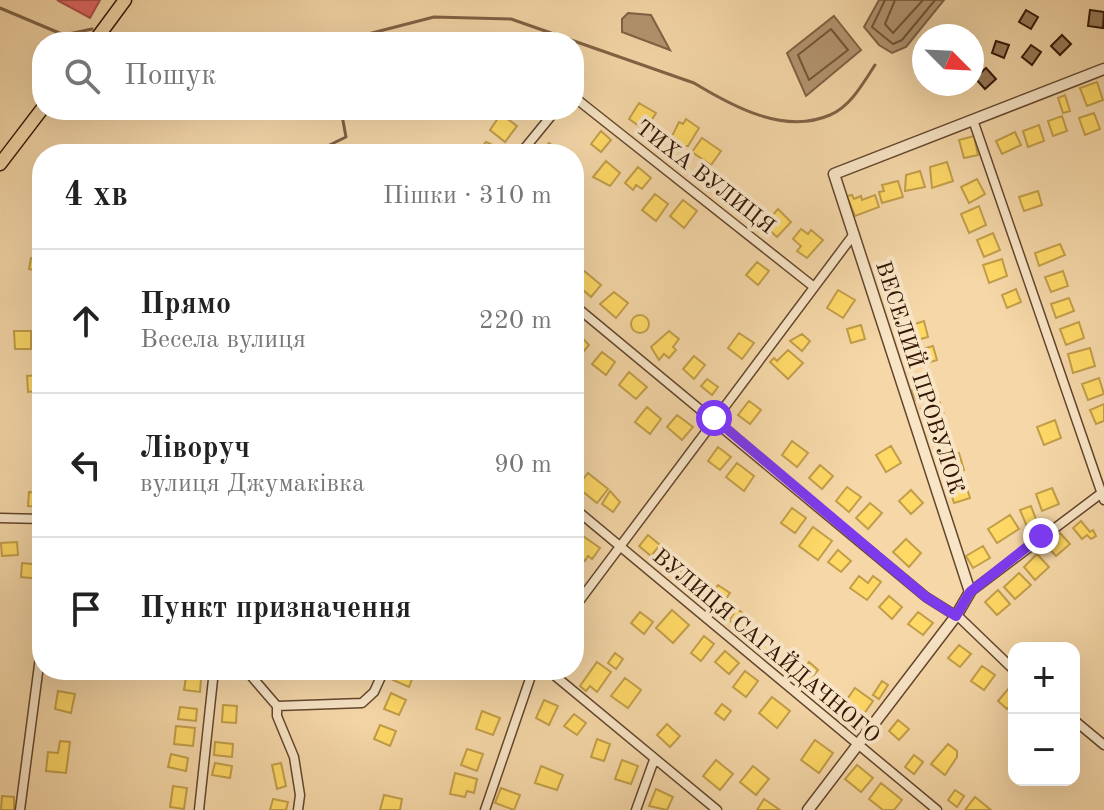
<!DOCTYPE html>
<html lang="uk">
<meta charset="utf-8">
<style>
:root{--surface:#fff;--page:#f6f6f6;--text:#222;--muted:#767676;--line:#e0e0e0}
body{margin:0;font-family:"Old Standard TT",serif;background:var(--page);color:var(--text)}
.controls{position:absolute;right:24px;bottom:24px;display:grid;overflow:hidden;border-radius:16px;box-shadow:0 8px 32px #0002}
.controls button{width:72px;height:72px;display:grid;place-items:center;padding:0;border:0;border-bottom:2px solid var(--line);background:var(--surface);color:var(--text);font:40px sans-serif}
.compass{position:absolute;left:912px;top:24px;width:72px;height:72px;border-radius:50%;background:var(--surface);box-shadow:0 8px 32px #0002;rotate:114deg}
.stop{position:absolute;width:24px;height:24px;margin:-18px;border:6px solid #7c3aed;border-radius:50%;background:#fff}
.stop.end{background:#7c3aed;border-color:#fff;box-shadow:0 2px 8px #0008}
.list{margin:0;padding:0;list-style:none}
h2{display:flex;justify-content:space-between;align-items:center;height:104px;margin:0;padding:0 32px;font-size:34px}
h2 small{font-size:26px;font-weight:400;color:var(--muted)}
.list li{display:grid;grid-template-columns:52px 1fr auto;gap:24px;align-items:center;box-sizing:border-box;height:144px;padding:0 32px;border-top:2px solid var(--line)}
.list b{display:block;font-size:30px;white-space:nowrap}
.list p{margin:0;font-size:26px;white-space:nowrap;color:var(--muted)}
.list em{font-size:26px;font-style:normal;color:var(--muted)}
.icon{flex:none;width:44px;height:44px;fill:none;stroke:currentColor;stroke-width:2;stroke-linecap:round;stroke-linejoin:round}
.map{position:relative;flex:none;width:1104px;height:810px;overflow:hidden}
.search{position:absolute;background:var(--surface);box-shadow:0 8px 32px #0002;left:32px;top:32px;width:552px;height:88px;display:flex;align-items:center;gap:20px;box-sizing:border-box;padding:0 28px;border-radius:32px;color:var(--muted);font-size:30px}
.panel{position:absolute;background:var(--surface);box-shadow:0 8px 32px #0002;left:32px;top:144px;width:552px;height:536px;border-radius:32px}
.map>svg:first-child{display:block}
.water{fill:#b39570;stroke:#806245;stroke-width:2}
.homes{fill:#ffd966;stroke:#c29e49;stroke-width:2}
.shops{fill:#e06666;stroke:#ac4e49;stroke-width:2}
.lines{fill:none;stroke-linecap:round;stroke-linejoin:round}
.shore{stroke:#73553a;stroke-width:2}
.stream{stroke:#806245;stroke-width:3}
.building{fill:#987a59;stroke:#331504;stroke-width:2}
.minor-casing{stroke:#64462d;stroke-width:11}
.tertiary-casing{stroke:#64462d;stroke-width:13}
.primary-casing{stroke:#331504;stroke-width:15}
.minor{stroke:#f8e5c6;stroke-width:8}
.tertiary{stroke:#f8e5c6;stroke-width:10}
.primary{stroke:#f5d7a8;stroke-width:12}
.route{stroke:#7c3aed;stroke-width:10}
.labels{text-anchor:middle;stroke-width:8;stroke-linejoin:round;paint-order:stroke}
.street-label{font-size:22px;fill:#331504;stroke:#f8e5c6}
</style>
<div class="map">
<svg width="1104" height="810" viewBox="0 0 1104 810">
<rect width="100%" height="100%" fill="#f5d7a8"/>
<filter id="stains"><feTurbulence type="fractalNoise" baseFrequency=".0025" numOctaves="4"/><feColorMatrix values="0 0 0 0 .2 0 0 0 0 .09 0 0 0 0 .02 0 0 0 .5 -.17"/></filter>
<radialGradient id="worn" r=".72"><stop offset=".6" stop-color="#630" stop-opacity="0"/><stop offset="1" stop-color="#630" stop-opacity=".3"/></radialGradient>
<!-- water -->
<path class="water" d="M 879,0 L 944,0 L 906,47 L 892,53 L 879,45 L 864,27 Z
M 628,13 L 651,15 L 670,50 L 622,32 L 622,19 Z
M 834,16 L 861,50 L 806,96 L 787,53 Z"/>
<!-- homes -->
<path class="homes" d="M 1097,82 L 1103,100 L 1087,106 L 1080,88 Z
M 1065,95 L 1070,111 L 1063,113 L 1058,98 Z
M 639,103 L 656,113 L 645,130 L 629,119 Z
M 1094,113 L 1100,129 L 1085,135 L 1079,118 Z
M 501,114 L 517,126 L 505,142 L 490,130 Z
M 1062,116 L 1067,131 L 1053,136 L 1048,121 Z
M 686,119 L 699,128 L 688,146 L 680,146 L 670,140 L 679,122 L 683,124 Z
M 1039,125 L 1044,141 L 1028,147 L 1023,131 Z
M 601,131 L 611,140 L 601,152 L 591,144 Z
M 1015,132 L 1021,145 L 1002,154 L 996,141 Z
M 974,136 L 978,155 L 964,158 L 959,140 Z
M 702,138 L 721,151 L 711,165 L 692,152 Z
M 486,142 L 491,144 L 502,153 L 476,154 Z
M 549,143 L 562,152 L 561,154 L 541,154 Z
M 606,161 L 620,173 L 610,186 L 593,177 Z
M 947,162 L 953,181 L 932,188 L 930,167 Z
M 638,167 L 651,178 L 642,189 L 636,185 L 633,190 L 625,183 Z
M 920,171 L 925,187 L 905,191 L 906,175 Z
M 977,179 L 985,194 L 969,203 L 961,187 Z
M 898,181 L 903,197 L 882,203 L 879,192 L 884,191 L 882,185 Z
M 1038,191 L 1042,205 L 1024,211 L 1019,197 Z
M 655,194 L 668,204 L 656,221 L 642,210 Z
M 852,195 L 854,199 L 861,196 L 862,200 L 875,195 L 879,207 L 855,216 L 847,196 Z
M 683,200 L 697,211 L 684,228 L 670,216 Z
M 979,206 L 986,225 L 969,233 L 961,214 Z
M 778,209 L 791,222 L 777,237 L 764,225 Z
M 801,229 L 808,234 L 811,230 L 823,240 L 807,258 L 797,251 L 801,246 L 793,239 Z
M 993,233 L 1000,250 L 984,257 L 977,240 Z
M 1060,244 L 1065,255 L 1039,266 L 1035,253 Z
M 31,258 L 42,260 L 42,272 L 29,269 Z
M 1002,259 L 1007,276 L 989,283 L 983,265 Z
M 757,262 L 769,271 L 758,285 L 746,275 Z
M 583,270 L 601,285 L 591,297 L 574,282 Z
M 1063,271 L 1068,286 L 1051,292 L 1045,277 Z
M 1016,289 L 1021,302 L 1007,308 L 1002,295 Z
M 838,290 L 855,300 L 843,318 L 827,308 Z
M 614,292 L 628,303 L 616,318 L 600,304 Z
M 1069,298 L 1074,311 L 1056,318 L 1051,304 Z
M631 324a9 9 0 1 1 18 0a9 9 0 1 1-18 0Z
M 924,321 L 928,337 L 913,341 L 909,326 Z
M 1079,322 L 1084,338 L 1066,345 L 1060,329 Z
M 861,325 L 865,339 L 851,343 L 847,329 Z
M 574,329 L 589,345 L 579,357 L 574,352 Z
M 14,331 L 31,331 L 31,349 L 15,349 Z
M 669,331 L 679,339 L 673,347 L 676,350 L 669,358 L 664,354 L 659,360 L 651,347 Z
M 739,333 L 754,343 L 742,359 L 728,348 Z
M 802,334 L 810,341 L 802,351 L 790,341 Z
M 933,346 L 937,360 L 923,364 L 919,350 Z
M 1090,348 L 1095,366 L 1073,373 L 1068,354 Z
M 788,350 L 803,363 L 788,379 L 770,362 L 774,358 L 777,361 Z
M 602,352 L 615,362 L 606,375 L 592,364 Z
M 694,356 L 705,365 L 694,379 L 683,369 Z
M 629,372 L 647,387 L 636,399 L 619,385 Z
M 37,375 L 39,391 L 28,392 L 27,376 Z
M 1099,378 L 1104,394 L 1088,400 L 1082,384 Z
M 707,379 L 718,387 L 712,395 L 701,386 Z
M 924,386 L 928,397 L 916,400 L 912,390 Z
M 749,401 L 761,410 L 750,424 L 738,415 Z
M 940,403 L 945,418 L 927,425 L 921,409 Z
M 1104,404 L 1104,421 L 1096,424 L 1090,410 Z
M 647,407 L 661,419 L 650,434 L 635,422 Z
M 677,415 L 693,427 L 682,440 L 667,427 Z
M 1055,420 L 1061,438 L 1044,445 L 1037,427 Z
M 945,428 L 951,444 L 937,449 L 931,433 Z
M 792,441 L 808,453 L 797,467 L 782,455 Z
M 891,446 L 901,463 L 886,472 L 876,455 Z
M 718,447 L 731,457 L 720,470 L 708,461 Z
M 959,453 L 964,470 L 943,476 L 939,459 Z
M 737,463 L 754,476 L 744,491 L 726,477 Z
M 820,465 L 833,476 L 822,489 L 809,478 Z
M 588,473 L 608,489 L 597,503 L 577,487 Z
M 965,482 L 970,498 L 954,503 L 949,487 Z
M 847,487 L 861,497 L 849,512 L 836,501 Z
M 1052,488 L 1059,504 L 1042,511 L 1036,494 Z
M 911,490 L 923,503 L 911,514 L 899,501 Z
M 610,491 L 620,502 L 613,512 L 602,504 Z
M 29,492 L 42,493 L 42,507 L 28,506 Z
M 870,503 L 882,513 L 868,529 L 856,518 Z
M 1031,506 L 1038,525 L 1028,529 L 1020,510 Z
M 792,508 L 806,518 L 795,533 L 781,523 Z
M 1010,515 L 1019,529 L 997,543 L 988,529 Z
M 1081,521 L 1090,532 L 1093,530 L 1096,536 L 1091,539 L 1087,535 L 1082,539 L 1073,528 Z
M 813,527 L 832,541 L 818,560 L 799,546 Z
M 1060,533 L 1070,544 L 1056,556 L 1046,545 Z
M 648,535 L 660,545 L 651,556 L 639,546 Z
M 583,536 L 600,548 L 592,559 L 588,556 L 585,561 L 574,553 Z
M 906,539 L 921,553 L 909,567 L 893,552 Z
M 17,542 L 18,555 L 2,556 L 1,543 Z
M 983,546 L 990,558 L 973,568 L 966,556 Z
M 838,550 L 851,561 L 841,572 L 828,562 Z
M 1037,554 L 1049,567 L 1035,580 L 1024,567 Z
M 678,562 L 684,567 L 675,578 L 669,573 Z
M 22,563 L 42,565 L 41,579 L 21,577 Z
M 1019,573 L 1031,585 L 1015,599 L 1004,587 Z
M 859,576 L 868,583 L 873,576 L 881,582 L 867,600 L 850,588 Z
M 696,580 L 707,588 L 700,596 L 690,588 Z
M 718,585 L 730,593 L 720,607 L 708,599 Z
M 998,590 L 1010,604 L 997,615 L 985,602 Z
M 889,596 L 902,607 L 892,619 L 879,607 Z
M 737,609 L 751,619 L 742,630 L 729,620 Z
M 672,610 L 689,625 L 673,643 L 656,628 Z
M 640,612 L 653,622 L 644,634 L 631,623 Z
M 918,612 L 933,623 L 923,635 L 908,624 Z
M 704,636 L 714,644 L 701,661 L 691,653 Z
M 769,638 L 776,643 L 766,654 L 760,648 Z
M 959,645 L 971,654 L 960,667 L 948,658 Z
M 725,651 L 739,663 L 729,674 L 715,662 Z
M 615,653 L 623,659 L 616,669 L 608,663 Z
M 597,662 L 611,672 L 597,692 L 590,686 L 586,691 L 580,686 Z
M 809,662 L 818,670 L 805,687 L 795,679 Z
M 982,666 L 995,675 L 984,690 L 971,681 Z
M 397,670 L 415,671 L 409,687 L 393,680 Z
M 745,671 L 758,681 L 746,697 L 733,687 Z
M 186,677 L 201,679 L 200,692 L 184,690 Z
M 625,678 L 641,690 L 628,708 L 611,696 Z
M 882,681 L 888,685 L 879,699 L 873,695 Z
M 855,688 L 873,701 L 861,718 L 843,705 Z
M 1009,688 L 1014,691 L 1014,701 L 1007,709 L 998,701 Z
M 58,691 L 75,694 L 71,713 L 55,709 Z
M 391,693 L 406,700 L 399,715 L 384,709 Z
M 772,697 L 790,711 L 777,728 L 759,713 Z
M 544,700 L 558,706 L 549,725 L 536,718 Z
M 722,704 L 731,711 L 724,720 L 715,713 Z
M 223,705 L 237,706 L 236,723 L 222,722 Z
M 180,707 L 197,709 L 196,721 L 178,719 Z
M 482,711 L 500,718 L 493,735 L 476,729 Z
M 574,714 L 586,723 L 577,735 L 564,726 Z
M 898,720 L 909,729 L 899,740 L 889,731 Z
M 667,724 L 680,736 L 670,747 L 657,735 Z
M 380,725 L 396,731 L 390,746 L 374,739 Z
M 176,726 L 195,728 L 193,746 L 174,744 Z
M 597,739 L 610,744 L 604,761 L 591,757 Z
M 815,740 L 833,753 L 819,773 L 801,760 Z
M 60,741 L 70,742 L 66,773 L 46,771 L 48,752 L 58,753 Z
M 215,742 L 233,744 L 232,757 L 214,755 Z
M 948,744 L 957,751 L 957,757 L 945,775 L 931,764 Z
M 467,749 L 483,754 L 477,771 L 461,765 Z
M 171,754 L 188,758 L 186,771 L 168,767 Z
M 914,755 L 923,762 L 914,774 L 905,767 Z
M 622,760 L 638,766 L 631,784 L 615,779 Z
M 716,760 L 733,774 L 720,790 L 703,776 Z
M 215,763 L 232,766 L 230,778 L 212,775 Z
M 281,763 L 286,786 L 277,789 L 272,765 Z
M 857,765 L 873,778 L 861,792 L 845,779 Z
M 541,766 L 563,775 L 557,790 L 535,783 Z
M 753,766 L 769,779 L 756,795 L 740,782 Z
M 455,773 L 477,779 L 474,793 L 467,791 L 465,797 L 450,794 Z
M 881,783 L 902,800 L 894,810 L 883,810 L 869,799 Z
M 173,786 L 187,788 L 184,809 L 170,807 Z
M 501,788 L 520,795 L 514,810 L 495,803 Z
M 656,789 L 673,797 L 667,810 L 649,806 Z
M 955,790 L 964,796 L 957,807 L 948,800 Z
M 384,795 L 402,799 L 400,810 L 380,810 Z
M 2,796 L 14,797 L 14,810 L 1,810 Z
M 975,797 L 991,810 L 965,810 Z
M 273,799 L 288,802 L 286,810 L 270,810 Z
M 764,799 L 780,810 L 757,810 Z"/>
<!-- shops -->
<path class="shops" d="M 57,0 L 100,0 L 90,18 Z"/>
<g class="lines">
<!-- shore -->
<path class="shore" d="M 885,0 L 872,27 L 893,44 L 902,40 L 935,0
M 895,0 L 885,24 L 893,33 L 923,0
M 831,29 L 848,50 L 809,80 L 798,55 Z"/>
<!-- stream -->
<path class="stream" d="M 0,8 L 64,35 L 92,29
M 133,40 L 138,42
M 337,42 L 434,17 L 511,19 L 694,83 C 732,106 784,135 830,115 C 851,106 863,83 875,65
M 311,154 L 346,137 L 341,110"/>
</g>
<!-- building -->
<path class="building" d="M 1026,10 L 1038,17 L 1031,29 L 1019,22 Z
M 1090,10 L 1104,12 L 1103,28 L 1088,26 Z
M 1062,35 L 1071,44 L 1060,55 L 1051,46 Z
M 996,41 L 1009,45 L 1004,58 L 992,53 Z
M 1031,45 L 1041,52 L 1032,65 L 1022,57 Z
M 986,68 L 996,79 L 985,89 L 975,78 Z"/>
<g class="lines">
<defs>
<path id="minor" d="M 574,97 L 814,287
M 973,120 L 1104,500
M 520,154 L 556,110
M 574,305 L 926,597 L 961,619 L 1014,670
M 574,508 L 937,810
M 0,518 L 42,519
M 970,592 L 1103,492
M 574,608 L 854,234
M 246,670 L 277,706
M 548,670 L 717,810
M 1074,720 L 1104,745
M 20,810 L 42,642
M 199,810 L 214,670
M 298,810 L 300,795 L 294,757 L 277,716 L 277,706 L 362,703 L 374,692 L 384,670
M 485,810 L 533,670
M 636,810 L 654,760"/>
<path id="tertiary" d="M 808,810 L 956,616 L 970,592 L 834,174 L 1104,69"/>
<path id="primary" d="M 94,42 L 125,0
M 0,164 L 42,109"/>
</defs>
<!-- minor casing -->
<use href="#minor" class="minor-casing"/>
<!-- tertiary casing -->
<use href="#tertiary" class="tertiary-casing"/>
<!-- primary casing -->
<use href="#primary" class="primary-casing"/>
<!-- minor -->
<use href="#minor" class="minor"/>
<!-- tertiary -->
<use href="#tertiary" class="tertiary"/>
<!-- primary -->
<use href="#primary" class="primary"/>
</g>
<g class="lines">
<!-- route -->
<path class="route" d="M 714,418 L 926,597 L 956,616 L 970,592 L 1041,536"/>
</g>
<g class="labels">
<!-- street labels -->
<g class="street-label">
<text transform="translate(706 176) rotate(38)" y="8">ТИХА ВУЛИЦЯ</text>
<text transform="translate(921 377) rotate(72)" y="8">ВЕСЕЛИЙ ПРОВУЛОК</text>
<text transform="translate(767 645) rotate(40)" y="8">ВУЛИЦЯ САГАЙДАЧНОГО</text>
</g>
</g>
<rect width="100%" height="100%" filter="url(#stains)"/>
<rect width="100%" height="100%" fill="url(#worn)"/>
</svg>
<div class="controls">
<button>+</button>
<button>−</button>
</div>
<svg class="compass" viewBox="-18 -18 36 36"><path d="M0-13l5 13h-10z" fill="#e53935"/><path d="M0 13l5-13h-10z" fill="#767676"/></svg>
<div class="stop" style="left:714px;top:418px"></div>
<div class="stop end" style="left:1041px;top:536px"></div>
<div class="search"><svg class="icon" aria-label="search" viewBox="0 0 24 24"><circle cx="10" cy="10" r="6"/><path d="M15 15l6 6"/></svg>Пошук</div>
<section class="panel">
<h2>4 хв<small>Пішки · 310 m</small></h2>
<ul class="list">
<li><svg class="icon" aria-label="ahead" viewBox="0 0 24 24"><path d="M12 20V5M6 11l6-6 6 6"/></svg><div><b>Прямо</b><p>Весела вулиця</p></div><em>220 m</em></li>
<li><svg class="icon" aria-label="left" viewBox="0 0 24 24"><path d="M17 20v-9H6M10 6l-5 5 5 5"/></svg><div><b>Ліворуч</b><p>вулиця Джумаківка</p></div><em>90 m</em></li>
<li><svg class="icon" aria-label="arrive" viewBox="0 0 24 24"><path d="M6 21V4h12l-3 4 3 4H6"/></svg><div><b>Пункт призначення</b></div></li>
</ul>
</section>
</div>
